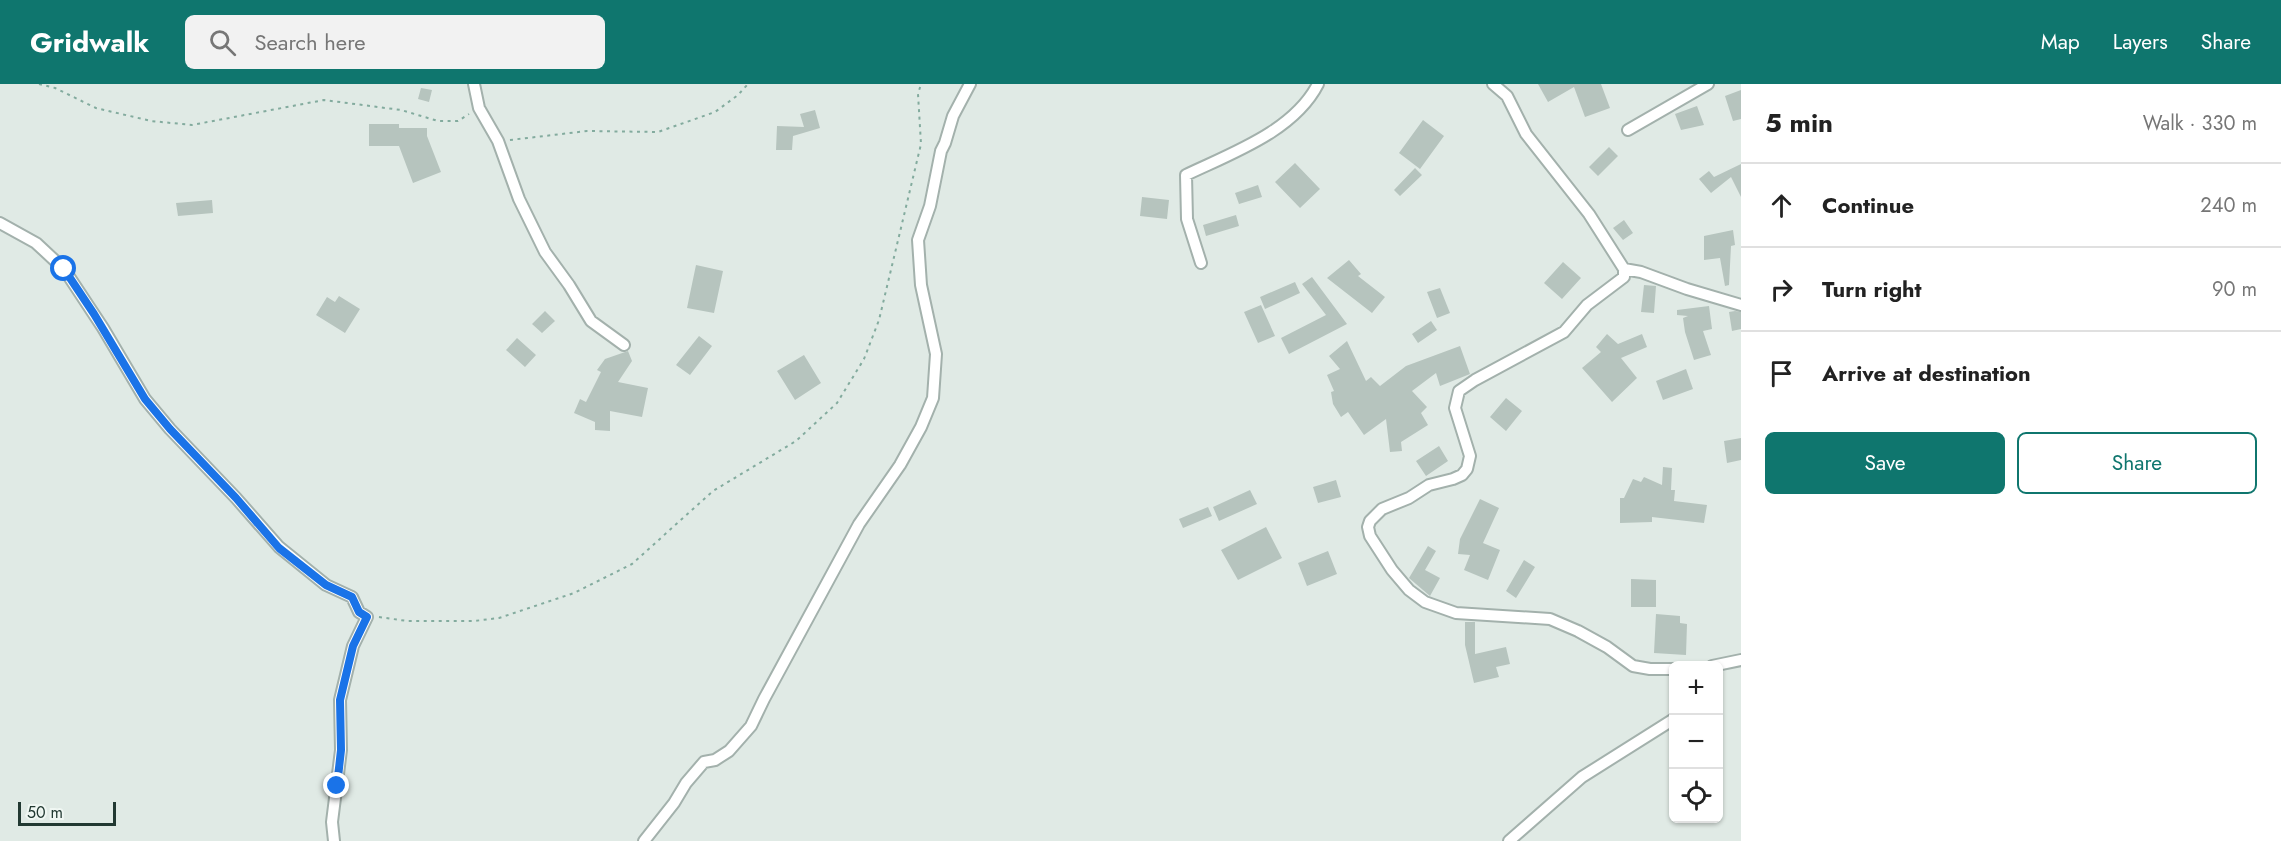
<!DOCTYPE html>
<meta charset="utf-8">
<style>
:root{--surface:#fff;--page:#f2f2f2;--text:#222;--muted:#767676;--line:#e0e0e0;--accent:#0f766e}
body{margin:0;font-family:Jost,sans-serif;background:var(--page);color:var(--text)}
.controls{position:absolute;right:18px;bottom:18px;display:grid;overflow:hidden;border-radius:9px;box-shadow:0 2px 4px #0004}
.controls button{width:54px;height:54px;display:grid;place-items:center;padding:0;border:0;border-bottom:2px solid var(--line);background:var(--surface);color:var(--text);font:30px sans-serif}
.scale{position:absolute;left:18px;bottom:15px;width:98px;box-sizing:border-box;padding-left:6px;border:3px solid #223932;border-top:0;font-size:16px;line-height:21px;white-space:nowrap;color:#223932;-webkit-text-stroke:4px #f0f7f3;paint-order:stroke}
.stop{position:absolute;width:18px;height:18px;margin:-14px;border:4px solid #1a73e8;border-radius:50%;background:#fff}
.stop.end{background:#1a73e8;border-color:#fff;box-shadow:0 2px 6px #0008}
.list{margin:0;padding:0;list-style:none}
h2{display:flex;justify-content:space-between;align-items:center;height:78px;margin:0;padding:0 24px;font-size:26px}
h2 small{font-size:20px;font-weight:400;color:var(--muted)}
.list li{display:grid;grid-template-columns:39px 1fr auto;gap:18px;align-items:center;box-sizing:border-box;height:84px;padding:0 24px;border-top:2px solid var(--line)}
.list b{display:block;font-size:22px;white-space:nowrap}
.list em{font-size:20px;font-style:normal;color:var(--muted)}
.actions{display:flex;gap:12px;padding:18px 24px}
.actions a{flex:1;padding:14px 0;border:2px solid var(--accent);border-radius:9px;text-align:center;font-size:21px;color:var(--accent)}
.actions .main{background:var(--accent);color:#fff}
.icon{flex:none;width:33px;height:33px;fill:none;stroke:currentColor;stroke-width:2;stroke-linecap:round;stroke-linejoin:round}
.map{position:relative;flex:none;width:1741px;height:757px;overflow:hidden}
header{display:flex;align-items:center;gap:36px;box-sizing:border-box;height:84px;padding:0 30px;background:var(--accent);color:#fff}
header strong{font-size:28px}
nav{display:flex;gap:33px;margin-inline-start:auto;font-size:21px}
.search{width:420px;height:54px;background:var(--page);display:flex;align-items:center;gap:15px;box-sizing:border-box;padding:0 21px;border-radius:9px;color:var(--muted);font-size:22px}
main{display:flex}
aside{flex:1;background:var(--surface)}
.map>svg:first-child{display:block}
.building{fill:#b6c4be}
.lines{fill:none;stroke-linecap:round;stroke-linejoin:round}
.street-casing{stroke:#a3b1ac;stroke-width:14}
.path{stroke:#83ab9e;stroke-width:2;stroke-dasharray:3 4.5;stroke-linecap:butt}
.street{stroke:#fff;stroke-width:10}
.route{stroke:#1a73e8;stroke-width:8}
</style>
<header>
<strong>Gridwalk</strong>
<div class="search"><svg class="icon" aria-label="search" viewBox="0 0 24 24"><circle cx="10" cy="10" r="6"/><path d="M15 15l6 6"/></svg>Search here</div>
<nav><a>Map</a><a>Layers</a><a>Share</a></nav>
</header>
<main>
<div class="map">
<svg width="1741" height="757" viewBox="0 0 1741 757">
<rect width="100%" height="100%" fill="#e0eae5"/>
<!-- building -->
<path class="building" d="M 1538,0 L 1601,0 L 1610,24 L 1585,33 L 1574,3 L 1548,18 Z
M 421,4 L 432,6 L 429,18 L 418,15 Z
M 1741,6 L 1741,35 L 1733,37 L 1725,12 Z
M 1697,22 L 1704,41 L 1681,46 L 1675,30 Z
M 815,26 L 820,44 L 793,52 L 792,66 L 776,66 L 777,42 L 804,43 L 800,30 Z
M 1423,36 L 1444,52 L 1420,85 L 1399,69 Z
M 369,40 L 399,40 L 399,44 L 427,44 L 427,52 L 441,88 L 413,99 L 399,62 L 369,62 Z
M 1609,63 L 1618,72 L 1598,92 L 1589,83 Z
M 1295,79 L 1320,105 L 1300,124 L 1275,98 Z
M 1741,80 L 1741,113 L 1731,93 L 1711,109 L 1699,95 L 1709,87 L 1714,93 Z
M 1415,84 L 1422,91 L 1400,112 L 1394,106 Z
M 1258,101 L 1262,113 L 1239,120 L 1235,109 Z
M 1142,113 L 1169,116 L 1167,135 L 1140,132 Z
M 212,116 L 213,129 L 178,132 L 176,119 Z
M 1236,131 L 1239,142 L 1206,152 L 1203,141 Z
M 1624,136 L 1633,149 L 1623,156 L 1613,144 Z
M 1733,146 L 1735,161 L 1731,162 L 1729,201 L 1725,202 L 1720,174 L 1704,176 L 1704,152 Z
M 1349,176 L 1361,190 L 1358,192 L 1385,213 L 1372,229 L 1327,194 Z
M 1563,178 L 1581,194 L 1562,215 L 1544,199 Z
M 696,181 L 723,187 L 714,229 L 687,224 Z
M 1312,193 L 1347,240 L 1289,270 L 1281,254 L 1326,231 L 1302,200 Z
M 1295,198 L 1300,209 L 1265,225 L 1260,213 Z
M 1644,201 L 1656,202 L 1654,229 L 1641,228 Z
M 1440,204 L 1450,229 L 1437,234 L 1427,208 Z
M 339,212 L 360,225 L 345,249 L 316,231 L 327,213 L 335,218 Z
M 1261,221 L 1275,252 L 1258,259 L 1244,228 Z
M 1709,222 L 1712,245 L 1703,247 L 1711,271 L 1694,276 L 1685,248 L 1683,234 L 1688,232 L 1677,231 L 1677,226 Z
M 545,227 L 555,237 L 542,249 L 532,240 Z
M 1735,227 L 1741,228 L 1741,245 L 1732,247 L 1729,228 Z
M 1431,237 L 1437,246 L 1418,259 L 1412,250 Z
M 1607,250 L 1618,260 L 1642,250 L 1647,263 L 1621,274 L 1637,294 L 1612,318 L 1582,284 L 1601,268 L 1596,263 Z
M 699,252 L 712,262 L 690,291 L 676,281 Z
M 517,254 L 536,271 L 525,283 L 506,266 Z
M 1347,257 L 1366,297 L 1371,293 L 1380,302 L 1406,282 L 1460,262 L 1470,290 L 1440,302 L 1436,289 L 1412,307 L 1427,323 L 1421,329 L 1428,341 L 1401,358 L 1402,367 L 1390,368 L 1386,335 L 1364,351 L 1348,328 L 1341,333 L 1333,320 L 1331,308 L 1334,307 L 1327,291 L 1340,285 L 1329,272 Z
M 628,267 L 632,277 L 618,298 L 648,304 L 642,333 L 610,327 L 610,347 L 595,346 L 595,338 L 574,329 L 580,315 L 586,318 L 601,288 L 597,286 L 605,275 Z
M 804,271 L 821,299 L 795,316 L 777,287 Z
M 1686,285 L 1693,305 L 1663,316 L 1656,297 Z
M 1506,314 L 1522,327 L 1506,347 L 1490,333 Z
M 1741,354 L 1741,376 L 1727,379 L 1724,357 Z
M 1439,362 L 1448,377 L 1426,392 L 1416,377 Z
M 1663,383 L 1672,384 L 1671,406 L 1675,406 L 1674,417 L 1707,421 L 1704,439 L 1652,433 L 1652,438 L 1620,439 L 1620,414 L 1624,414 L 1633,395 L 1641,398 L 1644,393 L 1662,401 Z
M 1336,396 L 1341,413 L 1318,419 L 1313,403 Z
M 1250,406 L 1257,420 L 1219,437 L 1213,423 Z
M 1480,415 L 1499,424 L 1483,459 L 1500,466 L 1488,496 L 1464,486 L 1470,471 L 1458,470 L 1460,455 Z
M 1208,423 L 1212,432 L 1183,444 L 1179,435 Z
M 1266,443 L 1282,474 L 1238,496 L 1221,466 Z
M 1428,462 L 1436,467 L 1425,486 L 1440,494 L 1430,512 L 1409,494 Z
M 1328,467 L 1337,490 L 1307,502 L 1298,479 Z
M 1524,476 L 1535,483 L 1516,514 L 1506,507 Z
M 1631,495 L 1656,496 L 1656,523 L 1631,523 Z
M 1656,530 L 1680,532 L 1680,539 L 1687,540 L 1686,571 L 1654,569 Z
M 1465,538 L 1475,538 L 1475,570 L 1506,563 L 1510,580 L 1496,583 L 1499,593 L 1474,599 L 1465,561 Z"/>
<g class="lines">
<defs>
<path id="street" d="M 474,0 L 479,24 L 498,57 L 519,115 L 545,168 L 569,201 L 591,237 L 624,261
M 1493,0 L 1507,12 L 1526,50 L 1589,130 L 1624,185 L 1641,188 L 1687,205 L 1741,221
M 1628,46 L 1708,0
M 0,139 L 36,159 L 64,185 L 103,244 L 145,315 L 170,345 L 236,414 L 279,463 L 326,501 L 352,513 L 359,528 L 367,533 L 353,562 L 340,616 L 341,666 L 332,738 L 334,757
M 1201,179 L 1187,135 L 1186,91 C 1232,69 1294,47 1318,0
M 1624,185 L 1624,193 L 1587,221 L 1564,248 L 1475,296 L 1459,307 L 1455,324 L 1470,372 L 1467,385 L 1462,391 L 1453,395 L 1429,401 L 1409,414 L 1382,425 L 1370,437 L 1368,443 L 1370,452 L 1392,486 L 1409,506 L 1425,518 L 1456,529 L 1550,535 L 1578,547 L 1607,563 L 1633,582 L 1650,585 L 1674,585
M 1712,582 L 1741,576
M 644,757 L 674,719 L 686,699 L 704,678 L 715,676 L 729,667 L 751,642 L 764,615 L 859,440 L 900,381 L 921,343 L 933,314 L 936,270 L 921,201 L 918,156 L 930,122 L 941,67 L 945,59 L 953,32 L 970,0
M 1509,757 L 1582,693 L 1674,635"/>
</defs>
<!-- street casing -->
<use href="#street" class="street-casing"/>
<!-- path -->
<path class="path" d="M 39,0 L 55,4 L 96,24 L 151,37 L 192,41 L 324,16 L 401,26 L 438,37 L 458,37 L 469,30
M 510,56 L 587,47 L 658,48 L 715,28 L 738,11 L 748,0
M 379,533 L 407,537 L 474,537 L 499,534 L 574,509 L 632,480 L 713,407 L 796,357 L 837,319 L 864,275 L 879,236 L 921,60 L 918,10 L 921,0"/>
<!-- street -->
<use href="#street" class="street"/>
</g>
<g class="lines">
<!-- route -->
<path class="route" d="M 64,185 L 94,230 L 145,315 L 170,345 L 236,414 L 279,464 L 326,501 L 352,513 L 359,528 L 367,533 L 353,562 L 340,616 L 341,666 L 337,702"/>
</g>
</svg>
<div class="controls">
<button>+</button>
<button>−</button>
<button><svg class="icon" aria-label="locate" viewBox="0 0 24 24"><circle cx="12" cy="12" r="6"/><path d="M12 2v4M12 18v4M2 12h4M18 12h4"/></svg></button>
</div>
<div class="scale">50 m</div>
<div class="stop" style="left:64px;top:185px"></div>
<div class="stop end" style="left:337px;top:702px"></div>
</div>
<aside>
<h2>5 min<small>Walk · 330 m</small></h2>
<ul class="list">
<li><svg class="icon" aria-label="ahead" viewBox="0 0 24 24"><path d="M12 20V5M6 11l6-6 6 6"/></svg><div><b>Continue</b></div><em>240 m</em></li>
<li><svg class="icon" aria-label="right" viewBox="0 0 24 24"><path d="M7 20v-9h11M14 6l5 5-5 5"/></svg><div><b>Turn right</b></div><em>90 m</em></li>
<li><svg class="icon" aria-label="arrive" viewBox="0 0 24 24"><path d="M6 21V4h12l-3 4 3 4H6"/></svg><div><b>Arrive at destination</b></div></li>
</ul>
<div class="actions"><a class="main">Save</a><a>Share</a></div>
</aside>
</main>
